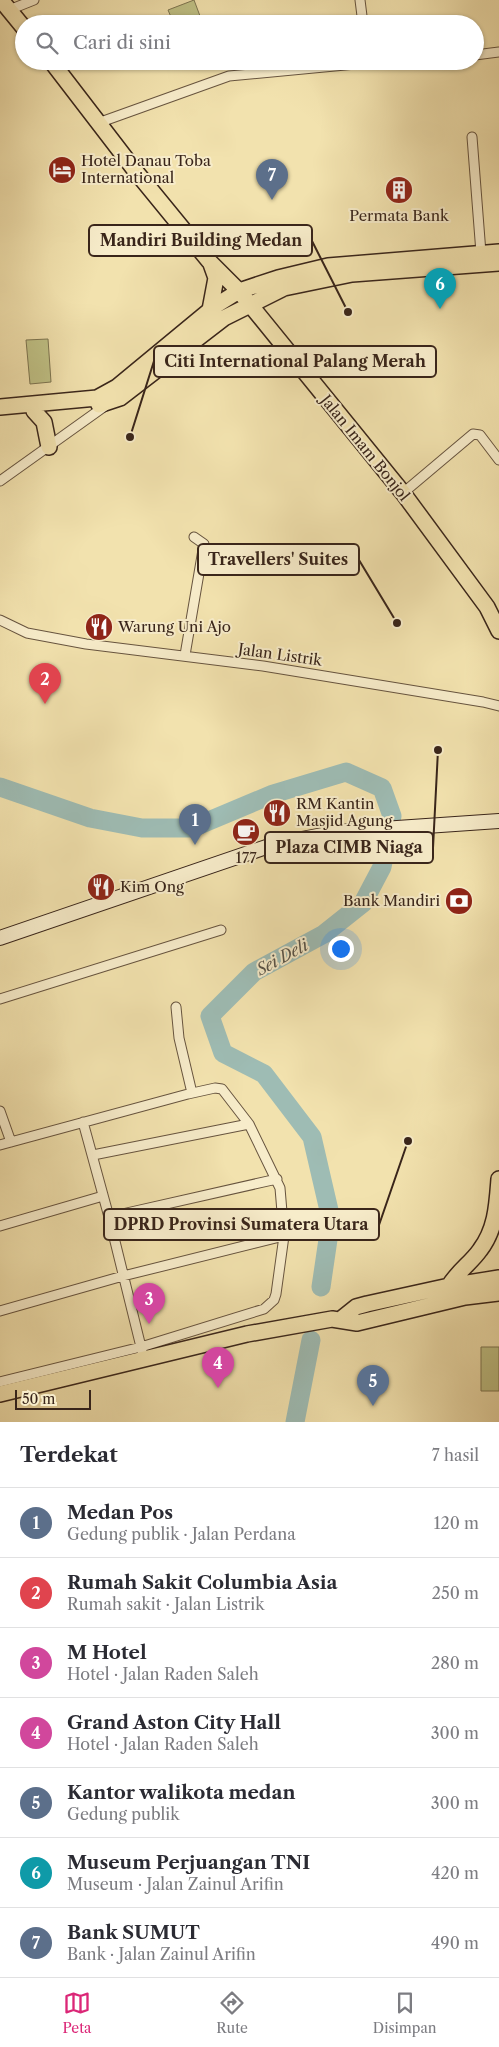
<!DOCTYPE html>
<html lang="id">
<meta charset="utf-8">
<style>
:root{--surface:#fff;--page:#f7f7f7;--text:#2b2b33;--muted:#7c7c81;--line:#e1e1e2;--accent:#db2777}
body{margin:0;font-family:"Libre Caslon Text",serif;background:var(--page);color:var(--text)}
.scale{position:absolute;left:15px;bottom:12px;width:76px;box-sizing:border-box;padding-left:5px;border:2px solid #39251a;border-top:0;font-size:14px;line-height:18px;white-space:nowrap;color:#39251a;-webkit-text-stroke:4px #f7ecca;paint-order:stroke}
.you{position:absolute;left:340px;top:948px;width:18px;height:18px;margin:-12px;border:4px solid #fff;border-radius:50%;background:#1a73e8;box-shadow:0 0 0 8px #1a73e833}
.badge{display:grid;place-items:center;width:32px;height:32px;border-radius:50%;background:var(--accent);color:#fff;font-size:16px;font-weight:700}
.pin{position:absolute;translate:-50% -41px;filter:drop-shadow(0 1px 2px #0008)}
.pin::after{content:'';position:absolute;top:26px;width:18px;height:15px;background:inherit;clip-path:polygon(0 0,100% 0,50% 100%)}
.list{margin:0;padding:0;list-style:none}
h2{display:flex;justify-content:space-between;align-items:center;height:65px;margin:0;padding:0 20px;font-size:21px}
h2 small{font-size:16px;font-weight:400;color:var(--muted)}
.list li{display:grid;grid-template-columns:32px 1fr auto;gap:15px;align-items:center;box-sizing:border-box;height:70px;padding:0 20px;border-top:1px solid var(--line)}
.list b{display:block;font-size:19px;white-space:nowrap}
.list p{margin:0;font-size:16px;white-space:nowrap;color:var(--muted)}
.list em{font-size:16px;font-style:normal;color:var(--muted)}
.icon{flex:none;width:28px;height:28px;fill:none;stroke:currentColor;stroke-width:2;stroke-linecap:round;stroke-linejoin:round}
.map{position:relative;flex:none;width:499px;height:1422px;overflow:hidden}
.search{position:absolute;background:var(--surface);box-shadow:0 1px 4px #0004;left:15px;right:15px;top:15px;height:55px;display:flex;align-items:center;gap:12px;box-sizing:border-box;padding:0 18px;border-radius:28px;color:var(--muted);font-size:19px}
.sheet{height:555px;background:var(--surface)}
nav{display:flex;justify-content:space-around;align-items:center;box-sizing:border-box;height:70px;border-top:1px solid var(--line);background:var(--surface);font-size:14px;color:var(--muted)}
nav a{display:grid;justify-items:center;gap:2px}
nav .on{color:var(--accent)}
.map>svg:first-child{display:block}
.green{fill:#c0c286;stroke:#7c7450}
.lines{fill:none;stroke-linecap:round;stroke-linejoin:round}
.river{stroke:#9ebcb4;stroke-width:19}
.minor-casing{stroke:#67543f;stroke-width:11}
.secondary-casing{stroke:#39251a;stroke-width:16}
.primary-casing{stroke:#39251a;stroke-width:18}
.minor{stroke:#f7ecca;stroke-width:9}
.secondary{stroke:#f7ecca;stroke-width:14}
.primary{stroke:#f2e2ae;stroke-width:15}
.labels{text-anchor:middle;stroke-width:4;stroke-linejoin:round;paint-order:stroke}
.poi-label{font-size:15px;fill:#39251a;stroke:#f7ecca;text-anchor:start}
.street-label{font-size:15px;fill:#39251a;stroke:#f7ecca}
.water-label{font-size:16px;font-style:italic;fill:#575248;stroke:#f7ecca}
.leader{fill:none;stroke:#39251a;stroke-width:2}
.callout-dot{fill:#39251a;stroke:#f7ecca;stroke-width:2}
.callout{fill:#f7ecca;stroke:#39251a;stroke-width:2}
.callout-label{font-size:16px;text-anchor:middle;font-weight:bold;fill:#39251a}
</style>
<div class="map">
<svg width="499" height="1422" viewBox="0 0 499 1422">
<rect width="100%" height="100%" fill="#f2e2ae"/>
<filter id="stains"><feTurbulence type="fractalNoise" baseFrequency=".004" numOctaves="4"/><feColorMatrix values="0 0 0 0 .2 0 0 0 0 .09 0 0 0 0 .02 0 0 0 .5 -.17"/></filter>
<radialGradient id="worn" r=".72"><stop offset=".6" stop-color="#630" stop-opacity="0"/><stop offset="1" stop-color="#630" stop-opacity=".3"/></radialGradient>
<!-- green -->
<path class="green" d="M 194,0 L 203,24 L 174,24 L 168,10 Z
M 48,339 L 51,382 L 30,384 L 26,340 Z
M 481,1347 L 499,1347 L 499,1391 L 481,1391 Z"/>
<g class="lines">
<!-- river -->
<path class="river" d="M 0,787 L 90,818 L 142,828 L 192,828 L 273,794 L 346,772 L 382,788 L 392,816 L 382,867 L 363,903 L 324,934 L 254,972 L 210,1016 L 223,1053 L 264,1074 L 312,1137 L 331,1219 L 321,1287
M 295,1422 L 311,1340"/>
<defs>
<path id="minor" d="M 360,0 L 363,24
M 9,10 L 34,0
M 475,55 L 499,52
M 98,123 L 229,76 L 387,61
M 472,137 L 481,253
M 0,481 L 105,406
M 403,493 L 473,434 L 480,435 L 499,460
M 0,620 L 27,633 L 86,644 L 263,666 L 483,702 L 499,706
M 185,655 L 204,544 L 194,537
M 0,999 L 221,930
M 176,1007 L 179,1038 L 192,1093
M 0,1111 L 11,1142
M 83,1122 L 109,1217 L 142,1351
M 0,1145 L 188,1094 L 215,1088 L 222,1089 L 249,1124 L 280,1188 L 284,1236 L 276,1294 L 274,1300 L 264,1309 L 141,1347 L 0,1382
M 93,1155 L 249,1124
M 109,1217 L 277,1179
M 0,1226 L 103,1196
M 0,1311 L 123,1276 L 284,1236"/>
<path id="secondary" d="M 0,938 L 275,844 L 339,832 L 499,821"/>
<path id="primary" d="M 1,0 L 24,28
M 51,61 L 137,173 L 209,261 L 239,291 L 403,493 L 487,607 L 499,631
M 210,310 L 216,278 L 211,264
M 99,405 L 120,398 L 224,318 L 284,288 L 352,274 L 499,263
M 0,407 L 97,398 L 117,387 L 215,306 L 239,291 L 278,278 L 328,266 L 499,252
M 34,411 L 44,422 L 49,447
M 449,1286 C 457,1272 471,1263 480,1250 C 496,1229 497,1205 499,1179
M 341,1319 L 356,1307 L 367,1304 L 449,1286 L 499,1278
M 0,1394 L 247,1334 L 332,1319 L 357,1323 L 465,1297 L 499,1293"/>
</defs>
<!-- minor casing -->
<use href="#minor" class="minor-casing"/>
<!-- secondary casing -->
<use href="#secondary" class="secondary-casing"/>
<!-- primary casing -->
<use href="#primary" class="primary-casing"/>
<!-- minor -->
<use href="#minor" class="minor"/>
<!-- secondary -->
<use href="#secondary" class="secondary"/>
<!-- primary -->
<use href="#primary" class="primary"/>
</g>
<!-- icons -->
<defs>
<symbol id="hotel-disc" viewBox="-11 -11 22 22"><circle r="9.5" fill="#8f2418" stroke="#f7ecca"/><path d="M-6-4.5h1.5V1H6V5H4.5V3h-9V5H-6ZM-4 0a1.8 1.8 0 1 1 3.6 0ZM.5 0V-2.5h3Q6-2.5 6 0Z" fill="#fff"/></symbol>
<symbol id="building-disc" viewBox="-11 -11 22 22"><circle r="9.5" fill="#8f2418" stroke="#f7ecca"/><path d="M-4-6H4V6H1V3H-1V6H-4ZM-2.5-4.3h1.7v1.8h-1.7ZM.8-4.3h1.7v1.8H.8ZM-2.5-1h1.7V.8h-1.7ZM.8-1h1.7V.8H.8Z" fill="#fff"/></symbol>
<symbol id="restaurant-disc" viewBox="-11 -11 22 22"><circle r="9.5" fill="#8f2418" stroke="#f7ecca"/><path d="M-5-6h1v4h1v-4h1v4h1v-4h1v5L-1.5 .5V6h-2V.5L-5-1ZM5-6V6H3V1.5H1.5Q1.5-4 5-6Z" fill="#fff"/></symbol>
<symbol id="cafe-disc" viewBox="-11 -11 22 22"><circle r="9.5" fill="#8f2418" stroke="#f7ecca"/><path d="M-5.5-4.5H6V0H3Q3 3.5 0 3.5H-2.5Q-5.5 3.5-5.5 0ZM3-3.2v2h1.7v-2ZM-6 4.5H4V6H-6Z" fill="#fff"/></symbol>
<symbol id="bank-disc" viewBox="-11 -11 22 22"><circle r="9.5" fill="#8f2418" stroke="#f7ecca"/><path d="M-6-4H6V4H-6ZM0-2.3a2.3 2.3 0 1 0 0 4.6a2.3 2.3 0 1 0 0-4.6Z" fill="#fff"/></symbol>
</defs>
<g fill-rule="evenodd">
<use href="#hotel-disc" x="46" y="154" width="32" height="32"/>
<use href="#building-disc" x="383" y="174" width="32" height="32"/>
<use href="#restaurant-disc" x="83" y="611" width="32" height="32"/>
<use href="#restaurant-disc" x="261" y="797" width="32" height="32"/>
<use href="#cafe-disc" x="230" y="816" width="32" height="32"/>
<use href="#restaurant-disc" x="85" y="871" width="32" height="32"/>
<use href="#bank-disc" x="443" y="885" width="32" height="32"/>
</g>
<g class="labels">
<!-- poi labels -->
<g class="poi-label">
<text x="81" y="166">Hotel Danau Toba<tspan x="81" dy="17">International</tspan></text>
<text x="399" y="221" text-anchor="middle">Permata Bank</text>
<text x="118" y="632">Warung Uni Ajo</text>
<text x="296" y="809">RM Kantin<tspan x="296" dy="17">Masjid Agung</tspan></text>
<text x="246" y="863" text-anchor="middle">177</text>
<text x="120" y="892">Kim Ong</text>
<text x="440" y="906" text-anchor="end">Bank Mandiri</text>
</g>
<!-- street labels -->
<g class="street-label">
<text transform="translate(365 448) rotate(51)" y="5">Jalan Imam Bonjol</text>
<text transform="translate(280 655) rotate(8)" y="5">Jalan Listrik</text>
</g>
<!-- water labels -->
<g class="water-label">
<text transform="translate(282 957) rotate(-29)" y="6">Sei Deli</text>
</g>
</g>
<!-- callouts -->
<path class="leader" d="M348 312L312 241M130 437L154 361M397 623L359 560M438 750L433 848M408 1141L379 1225"/>
<g class="callout-dot">
<circle cx="348" cy="312" r="5"/>
<circle cx="130" cy="437" r="5"/>
<circle cx="397" cy="623" r="5"/>
<circle cx="438" cy="750" r="5"/>
<circle cx="408" cy="1141" r="5"/>
</g>
<g class="callout">
<rect x="89" y="225" width="223" height="31" rx="5"/>
<rect x="154" y="346" width="282" height="31" rx="5"/>
<rect x="198" y="544" width="161" height="31" rx="5"/>
<rect x="265" y="832" width="168" height="31" rx="5"/>
<rect x="104" y="1209" width="275" height="31" rx="5"/>
</g>
<g class="callout-label">
<text x="201" y="246">Mandiri Building Medan</text>
<text x="295" y="367">Citi International Palang Merah</text>
<text x="278" y="565">Travellers' Suites</text>
<text x="349" y="853">Plaza CIMB Niaga</text>
<text x="241" y="1230">DPRD Provinsi Sumatera Utara</text>
</g>
<rect width="100%" height="100%" filter="url(#stains)"/>
<rect width="100%" height="100%" fill="url(#worn)"/>
</svg>
<div class="scale">50 m</div>
<div class="you"></div>
<div class="pin badge" style="left:195px;top:845px;background:#5c6f8a">1</div>
<div class="pin badge" style="left:45px;top:704px;background:#e0444e">2</div>
<div class="pin badge" style="left:149px;top:1324px;background:#d1479c">3</div>
<div class="pin badge" style="left:218px;top:1388px;background:#d1479c">4</div>
<div class="pin badge" style="left:373px;top:1406px;background:#5c6f8a">5</div>
<div class="pin badge" style="left:440px;top:309px;background:#0f9aa8">6</div>
<div class="pin badge" style="left:272px;top:200px;background:#5c6f8a">7</div>
<div class="search"><svg class="icon" aria-label="search" viewBox="0 0 24 24"><circle cx="10" cy="10" r="6"/><path d="M15 15l6 6"/></svg>Cari di sini</div>
</div>
<section class="sheet">
<h2>Terdekat<small>7 hasil</small></h2>
<ul class="list">
<li><span class="badge" style="background:#5c6f8a">1</span><div><b>Medan Pos</b><p>Gedung publik · Jalan Perdana</p></div><em>120 m</em></li>
<li><span class="badge" style="background:#e0444e">2</span><div><b>Rumah Sakit Columbia Asia</b><p>Rumah sakit · Jalan Listrik</p></div><em>250 m</em></li>
<li><span class="badge" style="background:#d1479c">3</span><div><b>M Hotel</b><p>Hotel · Jalan Raden Saleh</p></div><em>280 m</em></li>
<li><span class="badge" style="background:#d1479c">4</span><div><b>Grand Aston City Hall</b><p>Hotel · Jalan Raden Saleh</p></div><em>300 m</em></li>
<li><span class="badge" style="background:#5c6f8a">5</span><div><b>Kantor walikota medan</b><p>Gedung publik</p></div><em>300 m</em></li>
<li><span class="badge" style="background:#0f9aa8">6</span><div><b>Museum Perjuangan TNI</b><p>Museum · Jalan Zainul Arifin</p></div><em>420 m</em></li>
<li><span class="badge" style="background:#5c6f8a">7</span><div><b>Bank SUMUT</b><p>Bank · Jalan Zainul Arifin</p></div><em>490 m</em></li>
</ul>
</section>
<nav>
<a class="on"><svg class="icon" aria-label="map" viewBox="0 0 24 24"><path d="M3 6l6-2 6 2 6-2v14l-6 2-6-2-6 2zM9 4v14M15 6v14"/></svg>Peta</a>
<a><svg class="icon" aria-label="directions" viewBox="0 0 24 24"><path d="M12 3l9 9-9 9-9-9zM9 14v-3h6M13 9l2 2-2 2"/></svg>Rute</a>
<a><svg class="icon" aria-label="saved" viewBox="0 0 24 24"><path d="M7 4h10v16l-5-4-5 4z"/></svg>Disimpan</a>
</nav>
